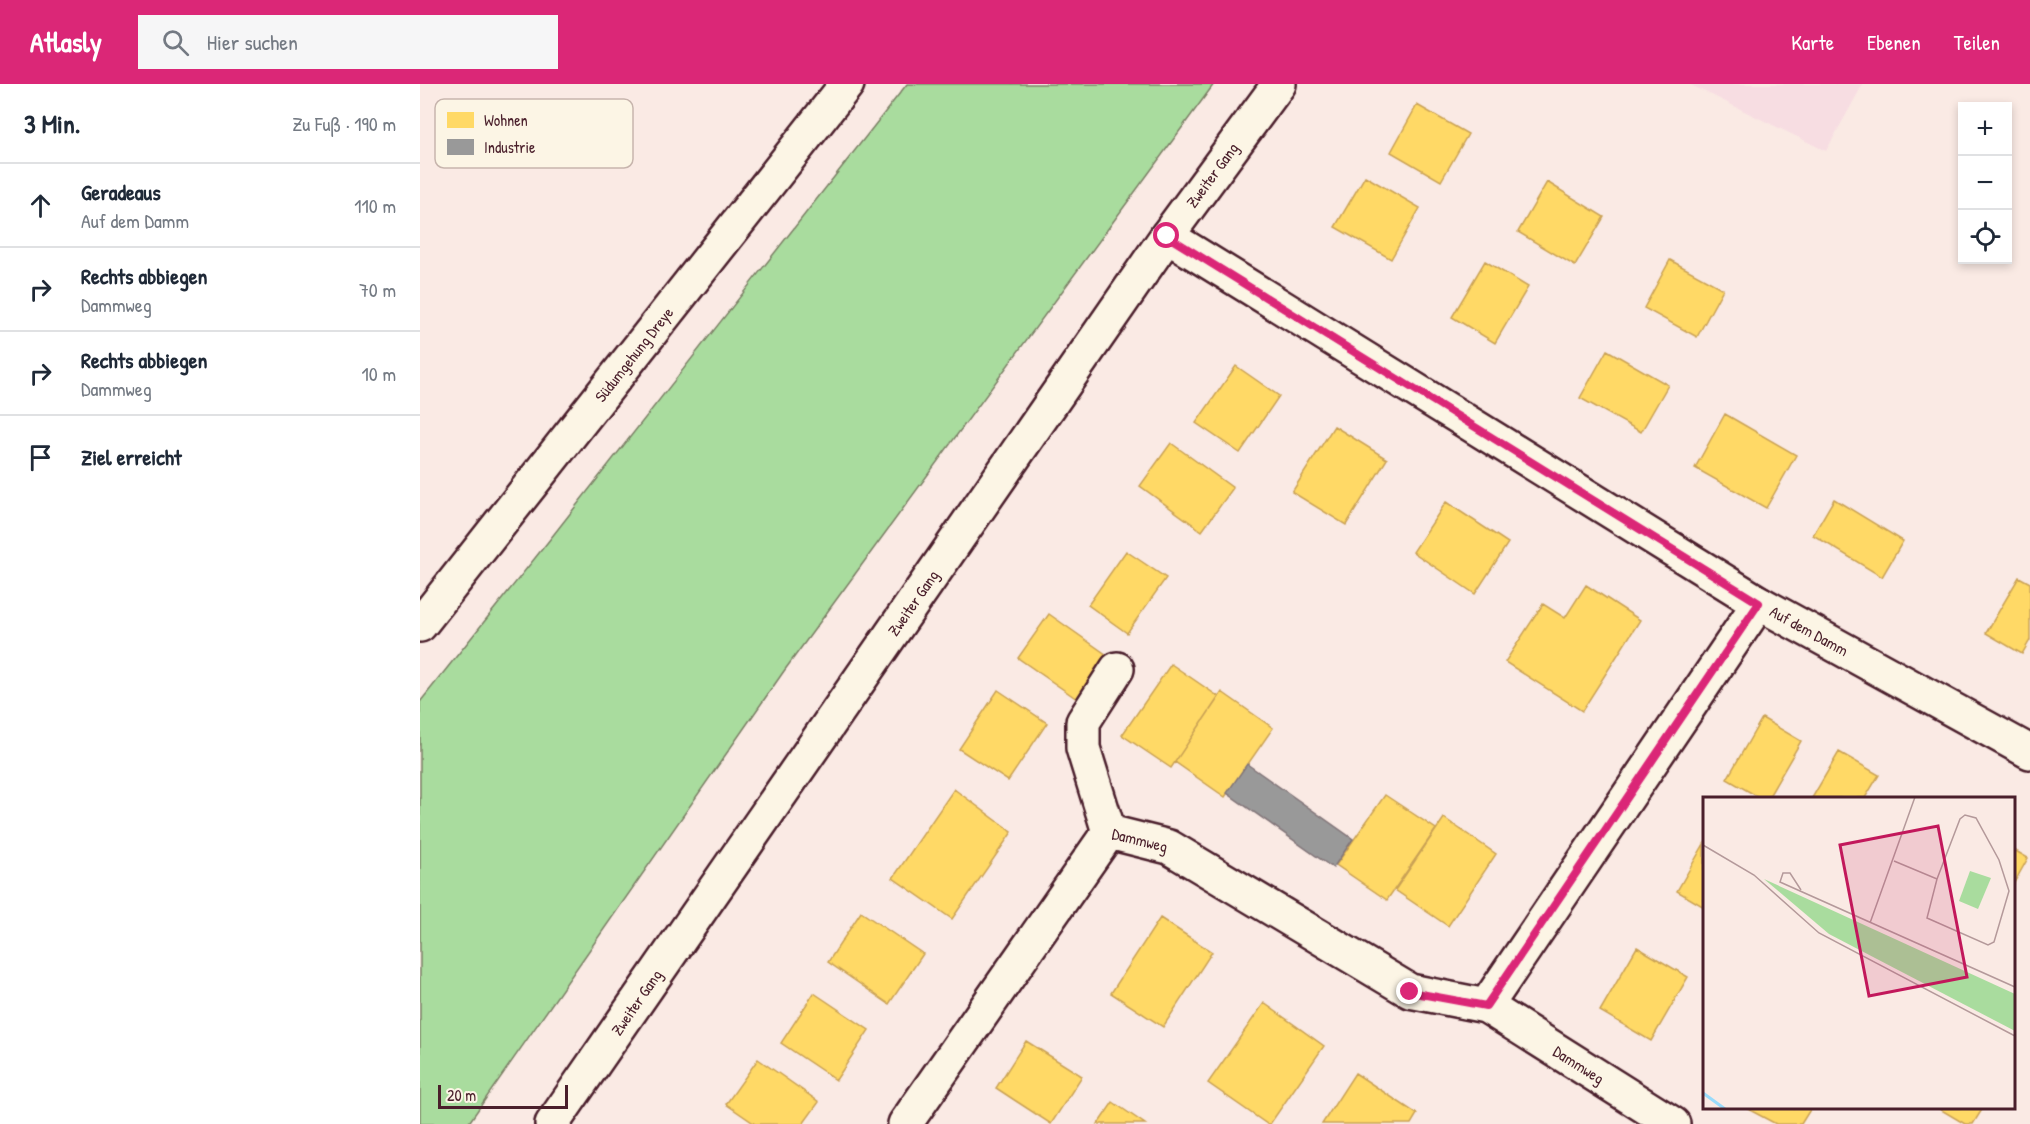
<!DOCTYPE html>
<html lang="de">
<meta charset="utf-8">
<style>
:root{--surface:#fff;--page:#f6f6f7;--text:#1f2937;--muted:#747a83;--line:#e0e1e3;--accent:#db2777}
body{margin:0;font-family:"Patrick Hand",sans-serif;background:var(--page);color:var(--text)}
.controls{position:absolute;right:18px;top:18px;display:grid;overflow:hidden;border-radius:0px;box-shadow:0 3px 9px #0003}
.controls button{width:54px;height:54px;display:grid;place-items:center;padding:0;border:0;border-bottom:2px solid var(--line);background:var(--surface);color:var(--text);font:30px sans-serif}
.scale{position:absolute;left:18px;bottom:15px;width:130px;box-sizing:border-box;padding-left:6px;border:3px solid #4a1f2b;border-top:0;font-size:16px;line-height:21px;white-space:nowrap;color:#4a1f2b;-webkit-text-stroke:4px #fcf5e5;paint-order:stroke}
.stop{position:absolute;width:18px;height:18px;margin:-14px;border:4px solid #db2777;border-radius:50%;background:#fff}
.stop.end{background:#db2777;border-color:#fff;box-shadow:0 2px 6px #0008}
.list{margin:0;padding:0;list-style:none}
h2{display:flex;justify-content:space-between;align-items:center;height:78px;margin:0;padding:0 24px;font-size:26px}
h2 small{font-size:20px;font-weight:400;color:var(--muted)}
.list li{display:grid;grid-template-columns:39px 1fr auto;gap:18px;align-items:center;box-sizing:border-box;height:84px;padding:0 24px;border-top:2px solid var(--line)}
.list b{display:block;font-size:22px;white-space:nowrap}
.list p{margin:0;font-size:20px;white-space:nowrap;color:var(--muted)}
.list em{font-size:20px;font-style:normal;color:var(--muted)}
.icon{flex:none;width:33px;height:33px;fill:none;stroke:currentColor;stroke-width:2;stroke-linecap:round;stroke-linejoin:round}
.map{position:relative;flex:none;width:1610px;height:1040px;overflow:hidden}
header{display:flex;align-items:center;gap:36px;box-sizing:border-box;height:84px;padding:0 30px;background:var(--accent);color:#fff}
header strong{font-size:28px}
nav{display:flex;gap:33px;margin-inline-start:auto;font-size:21px}
.search{width:420px;height:54px;background:var(--page);display:flex;align-items:center;gap:15px;box-sizing:border-box;padding:0 21px;border-radius:0px;color:var(--muted);font-size:22px}
main{display:flex}
aside{flex:1;background:var(--surface)}
.map>svg:first-child{display:block}
.built{fill:#f7dde2}
.grass{fill:#a9dc9e;stroke:#7a7e64;stroke-width:1.5}
.homes{fill:#ffd966;stroke:#c9a154;stroke-width:1.5}
.industry{fill:#999;stroke:#817478;stroke-width:1.5}
.lines{fill:none;stroke-linecap:round;stroke-linejoin:round}
.minor-casing{stroke:#4a1f2b;stroke-width:38}
.major-casing{stroke:#4a1f2b;stroke-width:38}
.minor{stroke:#fcf5e5;stroke-width:33}
.major{stroke:#fcf5e5;stroke-width:33}
.route{stroke:#db2777;stroke-width:8}
.labels{text-anchor:middle;stroke-width:6;stroke-linejoin:round;paint-order:stroke}
.street-label{font-size:16px;fill:#4a1f2b;stroke:#fcf5e5}
.inset-river{fill:none;stroke:#99dbfb;stroke-width:3}
.inset-road{fill:none;stroke:#b4999a;stroke-width:1.5}
.view{fill:#c2185b;fill-opacity:0.15;stroke:#c2185b;stroke-width:3}
.inset-edge{fill:none;stroke:#4a1f2b;stroke-width:3}
.key{fill:#fcf5e5;stroke:#c7b5ad;stroke-width:1.5}
.key-label{font-size:16px;fill:#4a1f2b}
</style>
<header>
<strong>Atlasly</strong>
<div class="search"><svg class="icon" aria-label="search" viewBox="0 0 24 24"><circle cx="10" cy="10" r="6"/><path d="M15 15l6 6"/></svg>Hier suchen</div>
<nav><a>Karte</a><a>Ebenen</a><a>Teilen</a></nav>
</header>
<main>
<aside>
<h2>3 Min.<small>Zu Fuß · 190 m</small></h2>
<ul class="list">
<li><svg class="icon" aria-label="ahead" viewBox="0 0 24 24"><path d="M12 20V5M6 11l6-6 6 6"/></svg><div><b>Geradeaus</b><p>Auf dem Damm</p></div><em>110 m</em></li>
<li><svg class="icon" aria-label="right" viewBox="0 0 24 24"><path d="M7 20v-9h11M14 6l5 5-5 5"/></svg><div><b>Rechts abbiegen</b><p>Dammweg</p></div><em>70 m</em></li>
<li><svg class="icon" aria-label="right" viewBox="0 0 24 24"><path d="M7 20v-9h11M14 6l5 5-5 5"/></svg><div><b>Rechts abbiegen</b><p>Dammweg</p></div><em>10 m</em></li>
<li><svg class="icon" aria-label="arrive" viewBox="0 0 24 24"><path d="M6 21V4h12l-3 4 3 4H6"/></svg><div><b>Ziel erreicht</b></div></li>
</ul>
</aside>
<div class="map">
<svg width="1610" height="1040" viewBox="0 0 1610 1040">
<rect width="100%" height="100%" fill="#faeae4"/>
<filter id="ink" filterUnits="userSpaceOnUse"><feTurbulence type="fractalNoise" baseFrequency=".0167" numOctaves="2"/><feDisplacementMap in="SourceGraphic" scale="12" xChannelSelector="R" yChannelSelector="G"/><feConvolveMatrix kernelMatrix="1 2 1 2 8 2 1 2 1" color-interpolation-filters="sRGB"/></filter>
<g filter="url(#ink)">
<!-- built -->
<path class="built" d="M 1269,0 L 1443,0 L 1406,67 Z"/>
<!-- grass -->
<path class="grass" d="M 487,0 L 794,0 L 364,587 L 48,1040 L 0,1040 L 0,618 L 127,459 Z"/>
<!-- homes -->
<path class="homes" d="M 997,21 L 1048,50 L 1021,97 L 971,68 Z
M 945,92 L 1000,124 L 971,175 L 915,143 Z
M 1127,98 L 1184,133 L 1155,182 L 1098,148 Z
M 1250,176 L 1303,205 L 1277,253 L 1224,224 Z
M 1065,177 L 1108,203 L 1075,259 L 1032,233 Z
M 1187,266 L 1248,301 L 1221,348 L 1160,314 Z
M 816,282 L 859,312 L 820,369 L 776,339 Z
M 1305,330 L 1376,371 L 1346,424 L 1275,384 Z
M 914,342 L 967,375 L 926,441 L 872,408 Z
M 751,359 L 813,404 L 782,447 L 720,402 Z
M 1414,415 L 1483,457 L 1462,493 L 1393,451 Z
M 1026,418 L 1088,459 L 1055,510 L 993,468 Z
M 706,467 L 746,494 L 707,549 L 668,521 Z
M 1599,493 L 1610,499 L 1610,556 L 1602,570 L 1566,549 Z
M 1166,501 L 1220,536 L 1162,627 L 1085,578 L 1123,520 L 1145,534 Z
M 629,530 L 687,571 L 657,615 L 598,574 Z
M 751,580 L 799,613 L 751,684 L 702,651 Z
M 578,606 L 627,639 L 588,697 L 539,665 Z
M 802,608 L 853,644 L 805,713 L 755,678 Z
M 1342,634 L 1381,657 L 1348,714 L 1340,714 L 1307,695 Z
M 1419,668 L 1459,691 L 1445,714 L 1392,714 Z
M 534,705 L 592,748 L 532,835 L 473,794 Z
M 965,711 L 1016,745 L 967,816 L 916,781 Z
M 1024,734 L 1076,770 L 1028,842 L 975,806 Z
M 1284,760 L 1284,823 L 1257,807 Z
M 1594,766 L 1608,774 L 1594,799 Z
M 441,828 L 503,870 L 469,920 L 408,878 Z
M 740,834 L 792,868 L 743,943 L 691,909 Z
M 1217,863 L 1268,893 L 1231,957 L 1180,927 Z
M 394,909 L 449,946 L 416,996 L 361,959 Z
M 844,919 L 904,962 L 850,1040 L 847,1040 L 788,999 Z
M 606,957 L 662,992 L 631,1040 L 576,1004 Z
M 338,975 L 399,1018 L 383,1040 L 335,1040 L 306,1020 Z
M 935,989 L 997,1030 L 991,1040 L 902,1040 Z
M 693,1018 L 725,1040 L 678,1040 Z
M 1326,1024 L 1391,1024 L 1381,1040 L 1356,1040 Z
M 1518,1024 L 1563,1024 L 1553,1040 L 1545,1040 Z"/>
<!-- industry -->
<path class="industry" d="M 827,680 L 933,755 L 913,784 L 807,709 Z"/>
<g class="lines">
<defs>
<g id="minor">
<path id="s1" d="M 747,152 L 1339,519 L 1610,668"/>
<path d="M 689,748 L 663,664 L 663,638 L 697,585"/>
<path d="M 1066,922 L 1339,519"/>
<path id="s2" d="M 132,1040 L 747,152 L 859,0"/>
<path id="s3" d="M 485,1040 L 689,748 L 749,763 L 990,907 L 1066,922 L 1253,1040"/>
</g>
<g id="major">
<path id="s4" d="M 0,541 L 427,0"/>
</g>
</defs>
<!-- minor casing -->
<use href="#minor" class="minor-casing"/>
<!-- major casing -->
<use href="#major" class="major-casing"/>
<!-- minor -->
<use href="#minor" class="minor"/>
<!-- major -->
<use href="#major" class="major"/>
</g>
</g>
<g class="lines" filter="url(#ink)">
<!-- route -->
<path class="route" d="M 747,152 L 1339,519 L 1066,922 L 990,908"/>
</g>
<g class="labels">
<!-- street labels -->
<g class="street-label">
<text dy="6" stroke="none"><textPath href="#s2" startOffset="1156">Zweiter Gang</textPath></text>
<text dy="6" stroke="none"><textPath href="#s4" startOffset="345">Südumgehung Dreye</textPath></text>
<text dy="6" stroke="none"><textPath href="#s2" startOffset="634">Zweiter Gang</textPath></text>
<text dy="6" stroke="none"><textPath href="#s1" startOffset="754">Auf dem Damm</textPath></text>
<text dy="6" stroke="none"><textPath href="#s3" startOffset="388">Dammweg</textPath></text>
<text dy="6" stroke="none"><textPath href="#s2" startOffset="148">Zweiter Gang</textPath></text>
<text dy="6" stroke="none"><textPath href="#s3" startOffset="886">Dammweg</textPath></text>
</g>
</g>
<!-- overview -->
<g transform="translate(1283 713)">
<rect width="312" height="312" fill="#faeae4"/>
<path d="M 61,82 L 312,197 L 312,234 L 126,137 Z" fill="#a9dc9e"/>
<path d="M 267,74 L 288,81 L 275,112 L 256,104 Z" fill="#a9dc9e"/>
<path class="inset-river" d="M 0,296 L 22,312"/>
<path class="inset-road" d="M 0,48 L 51,78 L 116,136 L 312,239M 191,64 L 234,82 L 257,22 L 262,18 L 273,21 L 296,63 L 306,94 L 291,145 L 285,148 L 224,121 L 234,82M 98,93 L 87,76 L 80,76 L 77,85 L 312,190M 167,126 L 212,0"/>
<path class="view" d="M 235,29 L 264,180 L 166,199 L 137,48 Z"/>
<rect width="312" height="312" class="inset-edge"/>
</g>
<!-- legend -->
<rect x="15" y="15" width="198" height="69" rx="9" class="key"/>
<rect x="27" y="28" width="27" height="16" fill="#ffd966"/>
<rect x="27" y="55" width="27" height="16" fill="#999"/>
<g class="key-label">
<text x="64" y="42">Wohnen</text>
<text x="64" y="69">Industrie</text>
</g>
</svg>
<div class="controls">
<button>+</button>
<button>−</button>
<button><svg class="icon" aria-label="locate" viewBox="0 0 24 24"><circle cx="12" cy="12" r="6"/><path d="M12 2v4M12 18v4M2 12h4M18 12h4"/></svg></button>
</div>
<div class="scale">20 m</div>
<div class="stop" style="left:747px;top:152px"></div>
<div class="stop end" style="left:990px;top:908px"></div>
</div>
</main>
